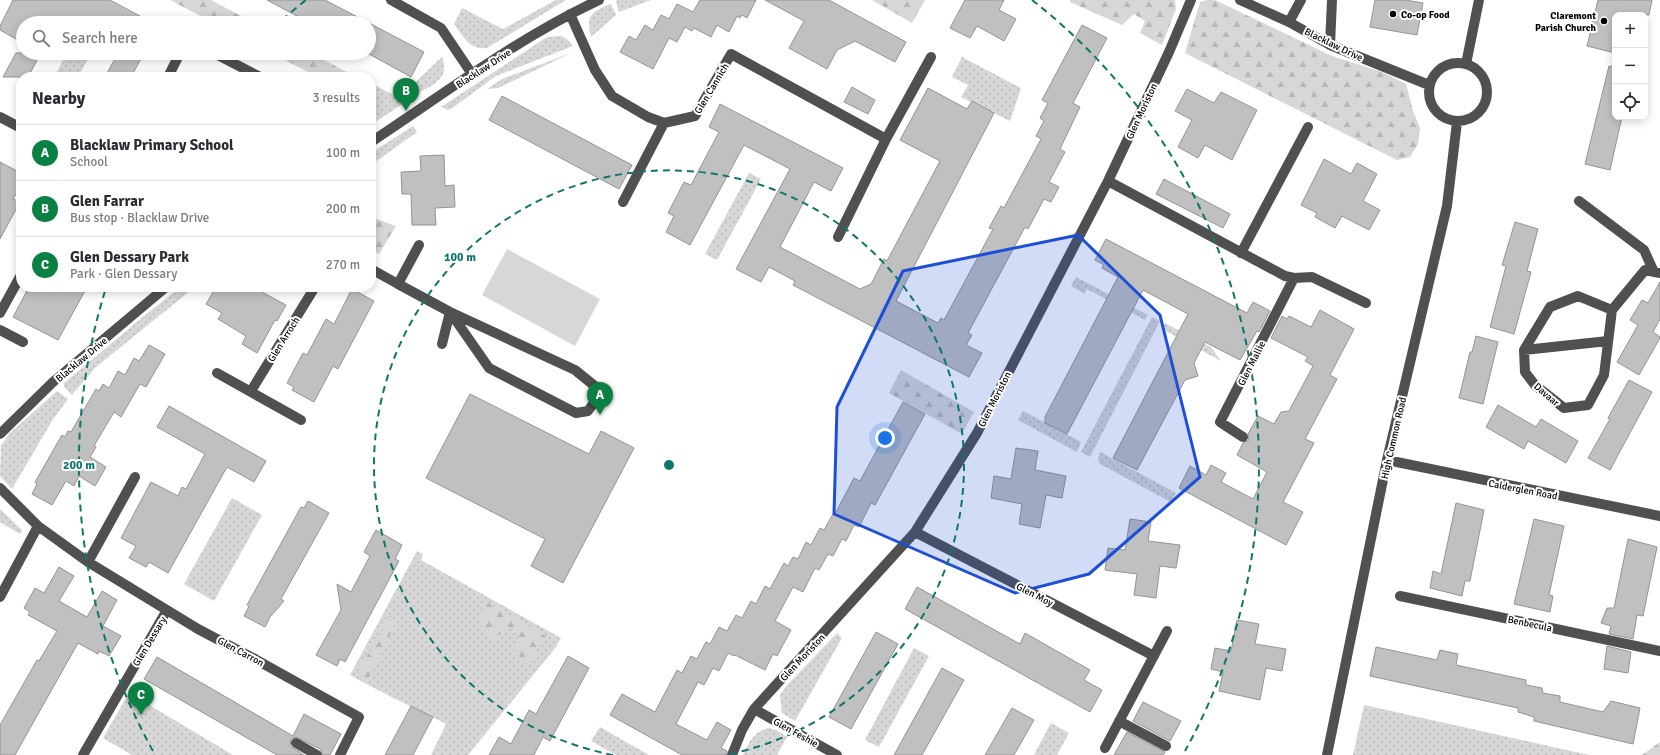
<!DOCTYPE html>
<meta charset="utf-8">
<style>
:root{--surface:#fff;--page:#f7f7f7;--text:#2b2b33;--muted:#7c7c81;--line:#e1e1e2;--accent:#0b8043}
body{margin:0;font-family:Signika,sans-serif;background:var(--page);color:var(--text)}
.controls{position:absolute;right:12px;top:12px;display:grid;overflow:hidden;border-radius:8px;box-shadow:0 2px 10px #0003}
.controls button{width:36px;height:36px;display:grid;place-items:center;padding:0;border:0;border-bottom:1px solid var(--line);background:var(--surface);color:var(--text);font:20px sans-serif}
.you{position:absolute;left:885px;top:438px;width:14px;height:14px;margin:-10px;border:3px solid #fff;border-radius:50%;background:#1a73e8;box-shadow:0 0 0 6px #1a73e833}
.badge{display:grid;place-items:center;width:26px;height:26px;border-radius:50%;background:var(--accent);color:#fff;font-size:13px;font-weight:700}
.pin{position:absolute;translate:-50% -33px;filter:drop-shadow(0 1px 2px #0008)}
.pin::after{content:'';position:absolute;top:21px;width:14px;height:12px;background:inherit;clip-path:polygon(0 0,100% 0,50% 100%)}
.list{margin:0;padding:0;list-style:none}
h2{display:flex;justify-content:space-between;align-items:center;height:52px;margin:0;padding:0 16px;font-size:17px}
h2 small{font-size:13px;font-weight:400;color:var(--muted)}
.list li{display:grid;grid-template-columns:26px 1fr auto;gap:12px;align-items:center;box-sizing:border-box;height:56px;padding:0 16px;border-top:1px solid var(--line)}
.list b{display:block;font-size:15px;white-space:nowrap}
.list p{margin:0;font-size:13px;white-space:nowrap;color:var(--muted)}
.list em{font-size:13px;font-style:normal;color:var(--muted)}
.icon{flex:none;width:22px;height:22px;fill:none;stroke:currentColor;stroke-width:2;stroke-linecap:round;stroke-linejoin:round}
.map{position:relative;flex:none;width:1660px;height:755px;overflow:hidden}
.search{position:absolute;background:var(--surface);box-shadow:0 2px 10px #0003;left:16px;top:16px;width:360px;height:44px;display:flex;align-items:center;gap:10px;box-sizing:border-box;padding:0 14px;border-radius:22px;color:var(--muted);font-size:15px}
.panel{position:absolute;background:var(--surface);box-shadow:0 2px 10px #0003;left:16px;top:72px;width:360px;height:220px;border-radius:16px}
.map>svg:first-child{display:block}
.grass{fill:url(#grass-dots)}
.forest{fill:url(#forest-firs)}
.garden{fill:#d7d7d7}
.building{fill:#c0c0c0;stroke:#949494}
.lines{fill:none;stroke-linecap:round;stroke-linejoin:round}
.minor{stroke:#505050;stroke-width:10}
.marked{fill:#1d4ed8;fill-opacity:0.2;stroke:#1d4ed8;stroke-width:3;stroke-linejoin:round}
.ring{fill:none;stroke:#0f766e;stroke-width:2;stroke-dasharray:7 5}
.poi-dot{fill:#000;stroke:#fff;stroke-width:1.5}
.labels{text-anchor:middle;stroke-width:4;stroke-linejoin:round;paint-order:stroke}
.poi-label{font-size:10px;font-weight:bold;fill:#000;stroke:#fff;text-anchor:start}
.street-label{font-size:10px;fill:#000;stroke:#fff}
.centre{fill:#0f766e;stroke:#fff;stroke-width:2}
.ring-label{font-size:12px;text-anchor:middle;font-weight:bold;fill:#0f766e;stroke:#fff;stroke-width:4;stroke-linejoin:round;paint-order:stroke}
</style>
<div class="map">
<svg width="1660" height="755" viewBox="0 0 1660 755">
<defs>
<pattern id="grass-dots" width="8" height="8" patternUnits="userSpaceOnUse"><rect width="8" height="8" fill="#d7d7d7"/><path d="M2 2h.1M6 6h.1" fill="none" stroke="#b7b7b7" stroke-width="1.8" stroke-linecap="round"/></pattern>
<pattern id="forest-firs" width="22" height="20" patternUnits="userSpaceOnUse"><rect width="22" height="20" fill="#d7d7d7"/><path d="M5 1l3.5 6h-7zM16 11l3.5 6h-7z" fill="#b7b7b7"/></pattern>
</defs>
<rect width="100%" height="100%" fill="#fff"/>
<!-- grass -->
<path class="grass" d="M 556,0 L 566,0 L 487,48 C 469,50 464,37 454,24 L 462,8 L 503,29 Z
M 617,0 L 651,0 L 619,12 L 616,2 Z
M 611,4 L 616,15 L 591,37 C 586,15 591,12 611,4 Z
M 561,36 L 568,40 L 573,46 L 496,76 L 451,109 L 448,110 L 441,107 L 547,37 Z
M 67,53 L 91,53 L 78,77 L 54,77 Z
M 571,53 L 498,88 L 487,89 L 502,79 Z
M 442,57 C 451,80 431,85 414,96 L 406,91 Z
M 962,57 L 1021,88 L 1010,121 L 961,97 L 968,85 L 952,77 Z
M 371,83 L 406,102 L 378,120 L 371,98 Z
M 413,126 L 417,132 L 371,165 L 371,153 Z
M 749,173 L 761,179 L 717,260 L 705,254 Z
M 1076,277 L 1148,315 L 1145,320 L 1087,289 L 1085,294 L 1071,286 Z
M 181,287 L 195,287 L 96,367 L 72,395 L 64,387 L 64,383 L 150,311 Z
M 1152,317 L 1160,321 L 1090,457 L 1081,452 Z
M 1165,323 L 1211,347 L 1221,361 L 1162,329 Z
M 57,391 L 68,399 L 52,421 L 12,489 L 0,476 L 1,445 L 10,433 Z
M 1023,411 L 1081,442 L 1077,452 L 1018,420 Z
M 1100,452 L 1176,493 L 1171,502 L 1100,464 L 1098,460 Z
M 232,498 L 262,515 L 214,601 L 184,584 Z
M 0,509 L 22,530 L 20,534 L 0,522 Z
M 417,551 L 423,554 L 421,560 L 561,638 L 556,647 L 468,755 L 431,755 L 446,724 C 414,707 381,693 350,675 Z
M 837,633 L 842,638 L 795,721 L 782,713 L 780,695 L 788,684 Z
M 914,648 L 929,656 L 879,747 L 865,740 Z
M 129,693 L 233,755 L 132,755 L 103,738 Z
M 1364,705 L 1589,755 L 1353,755 Z
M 1051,723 L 1069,733 L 1057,755 L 1034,755 Z
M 600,727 L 649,755 L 616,755 L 591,741 Z
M 769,728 L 776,730 L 787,737 L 777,755 L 743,755 C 749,742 754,731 769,728 Z"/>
<!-- forest -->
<path class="forest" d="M 170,0 L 211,0 L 254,23 L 214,23 Z
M 872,0 L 925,0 L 912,23 Z
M 1070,0 L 1175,0 L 1176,9 L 1162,45 L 1140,33 L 1145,21 L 1134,14 L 1122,25 L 1070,2 Z
M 1207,0 L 1215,0 L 1332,56 L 1382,72 L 1406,84 L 1413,111 L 1420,128 L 1418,144 L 1410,157 L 1397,160 L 1185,53 L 1200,2 Z
M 271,53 L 311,53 L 356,77 L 318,77 Z
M 371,99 L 378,120 L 371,125 Z
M 371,217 L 396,226 L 379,254 L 371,250 Z
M 901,370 L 974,412 L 962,434 L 889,393 Z
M 485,601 L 546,636 L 528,665 L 516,659 L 514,647 L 519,636 L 509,627 L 493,639 L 479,623 Z
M 390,616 L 397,620 L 368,680 L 357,674 Z
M 1660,742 L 1660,755 L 1642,755 Z"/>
<!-- garden -->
<path class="garden" d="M 507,249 L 600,299 L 575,346 L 482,295 Z"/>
<!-- building -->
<path class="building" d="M 13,0 L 110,0 L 153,23 L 23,23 L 23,43 L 0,30 L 0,26 Z
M 267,0 L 325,0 L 369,23 L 310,23 Z
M 700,0 L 756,0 L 747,18 L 742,15 L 740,18 L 737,16 L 729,32 L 717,25 L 711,37 L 694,28 L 692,31 L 685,27 L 677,42 L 669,38 L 653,69 L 620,52 L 629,36 L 636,40 L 645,25 L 653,30 L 661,15 L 669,19 L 677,4 L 693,12 Z
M 765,0 L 829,0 L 906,42 L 895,62 L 855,41 L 837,50 L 827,69 L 789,48 L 804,21 Z
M 965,0 L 1004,0 L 999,10 L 1016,19 L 1004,41 L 977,26 L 970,38 L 950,28 Z
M 1375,0 L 1405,0 L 1423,3 L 1417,35 L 1370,27 Z
M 1598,0 L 1652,0 L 1649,15 L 1615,15 L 1615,53 L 1587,46 Z
M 369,23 L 424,52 L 411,77 L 369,54 Z
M 1082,25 L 1107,38 L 1073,103 L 1080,107 L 1060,149 L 1065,152 L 1049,182 L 1059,187 L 1051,202 L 1044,199 L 1028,229 L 1025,227 L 968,333 L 972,335 L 966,345 L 982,353 L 969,377 L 793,285 L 795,281 L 769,267 L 761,282 L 736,269 L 790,169 L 744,145 L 690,245 L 666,232 L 674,216 L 668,213 L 684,182 L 691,185 L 719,132 L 709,127 L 720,104 L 843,168 L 831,191 L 814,182 L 780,247 L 860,289 L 871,284 L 884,259 L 887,261 L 940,161 L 900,140 L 912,118 L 928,88 L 967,109 L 972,101 L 994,113 L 896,301 L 938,323 L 941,318 L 944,320 L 993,229 L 989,228 L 1001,206 L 1004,208 L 1041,139 L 1036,136 L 1044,121 L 1040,118 L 1048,103 L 1042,100 Z
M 16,53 L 41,53 L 28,77 L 3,77 Z
M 118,53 L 144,53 L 131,77 L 105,77 Z
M 1609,66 L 1615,67 L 1615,117 L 1622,117 L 1610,170 L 1585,164 Z
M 852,87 L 875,100 L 868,114 L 844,102 Z
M 1187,89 L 1214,103 L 1221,92 L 1257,110 L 1232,160 L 1205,145 L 1198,158 L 1178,147 L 1192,120 L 1175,111 Z
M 502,96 L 632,165 L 619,189 L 489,120 Z
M 444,155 L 445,186 L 454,185 L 455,207 L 435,208 L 436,225 L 412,225 L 411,194 L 402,194 L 401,172 L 421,171 L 420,156 Z
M 1324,159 L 1351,174 L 1357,163 L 1377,174 L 1363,201 L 1380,210 L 1369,230 L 1342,216 L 1335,228 L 1315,217 L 1317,213 L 1301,205 Z
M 0,162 L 19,172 L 16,178 L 21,181 L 21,185 L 13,199 L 20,202 L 0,239 Z
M 1164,179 L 1230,214 L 1223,228 L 1156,194 Z
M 1515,222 L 1538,229 L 1527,271 L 1531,272 L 1514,334 L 1490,327 L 1506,266 L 1502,265 Z
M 1106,239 L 1247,313 L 1253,302 L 1270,311 L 1259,332 L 1257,331 L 1240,360 L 1205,342 L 1194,363 L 1198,376 L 1185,380 L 1137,470 L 1113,458 L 1188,314 L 1143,290 L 1067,434 L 1045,423 L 1045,417 L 1118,277 L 1102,268 L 1104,265 L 1095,260 Z
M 1660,282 L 1660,319 L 1653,332 L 1660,337 L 1660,338 L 1639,375 L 1617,362 L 1638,325 L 1630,320 L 1642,300 L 1648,303 Z
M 29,287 L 87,287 L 58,340 L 13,317 Z
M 216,287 L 253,287 L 286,305 L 277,321 L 275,320 L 257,353 L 242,344 L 246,336 L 218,319 L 222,313 L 206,304 Z
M 352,289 L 374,301 L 338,369 L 333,366 L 314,402 L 292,390 L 294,387 L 287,383 L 303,353 L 307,355 L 326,319 L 334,324 Z
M 1320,310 L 1354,329 L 1330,375 L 1337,379 L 1305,439 L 1314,443 L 1283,502 L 1303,512 L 1286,545 L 1179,488 L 1190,466 L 1206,475 L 1211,465 L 1226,473 L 1221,482 L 1253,499 L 1267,472 L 1237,455 L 1243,443 L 1249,440 L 1248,434 L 1258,416 L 1274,424 L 1281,412 L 1289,411 L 1313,366 L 1305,361 L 1308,357 L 1271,338 L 1282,316 L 1287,319 L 1289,316 L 1311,327 Z
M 1476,336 L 1498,342 L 1483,404 L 1459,398 L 1470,352 L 1472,352 Z
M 149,345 L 165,354 L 146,387 L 140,384 L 121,417 L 114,412 L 94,446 L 96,447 L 90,457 L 106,467 L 95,486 L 79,476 L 74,486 L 66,481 L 52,505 L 32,494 L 37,484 L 35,482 L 62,435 L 65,437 L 68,431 L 71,432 L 96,389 L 99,391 L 103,384 L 109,388 L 118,371 L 125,375 L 134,358 L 139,361 Z
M 1629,380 L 1652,392 L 1610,470 L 1588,458 L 1610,419 L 1608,418 Z
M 470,394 L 589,454 L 601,431 L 634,448 L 563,583 L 531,566 L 545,539 L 426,478 Z
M 903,402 L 925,414 L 875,505 L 871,503 L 859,527 L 854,525 L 846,541 L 842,539 L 833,556 L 828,554 L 819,570 L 815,568 L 803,592 L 793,587 L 775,621 L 791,630 L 777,656 L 773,654 L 765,670 L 735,655 L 734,656 L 728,653 L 719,671 L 713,668 L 704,685 L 698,682 L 676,724 L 707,740 L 717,722 L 731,730 L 721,748 L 727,751 L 726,755 L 682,755 L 610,715 L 622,694 L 655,712 L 677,670 L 682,673 L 691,656 L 697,659 L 706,642 L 710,644 L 719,627 L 727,631 L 736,615 L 742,618 L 751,601 L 756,604 L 765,586 L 770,589 L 784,563 L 788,566 L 793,557 L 798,559 L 806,542 L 811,545 L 820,528 L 824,530 L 833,514 L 835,514 L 854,478 L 860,481 Z
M 1498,405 L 1536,427 L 1541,419 L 1578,441 L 1566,463 L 1528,441 L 1524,449 L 1486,427 Z
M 169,406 L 266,461 L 254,482 L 227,467 L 168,573 L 149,562 L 146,567 L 129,558 L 136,546 L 121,538 L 151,482 L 178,496 L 182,487 L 186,489 L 205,454 L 157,427 Z
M 1016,448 L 1038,451 L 1035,470 L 1066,476 L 1062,498 L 1046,495 L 1040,528 L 1019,524 L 1022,504 L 991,498 L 994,476 L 1011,479 Z
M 308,501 L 329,513 L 281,599 L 284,601 L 270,617 L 265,627 L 244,616 L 249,606 L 247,605 L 301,507 L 304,508 Z
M 1456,503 L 1484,510 L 1470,581 L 1465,581 L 1462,596 L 1430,588 L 1433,571 L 1441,574 Z
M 1130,519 L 1151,522 L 1148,541 L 1180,545 L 1176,568 L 1160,566 L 1156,598 L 1134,595 L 1137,574 L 1105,570 L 1108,548 L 1125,550 Z
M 1534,519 L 1564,526 L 1549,595 L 1553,596 L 1550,612 L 1514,604 Z
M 376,530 L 402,545 L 395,559 L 399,561 L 345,662 L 340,659 L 337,666 L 316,655 L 341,610 L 337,584 L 351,592 L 370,556 L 364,552 Z
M 1628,539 L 1657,547 L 1643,616 L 1637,615 L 1633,639 L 1609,634 L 1611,626 L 1601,623 L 1607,608 L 1614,608 Z
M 59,567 L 74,576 L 59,601 L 87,617 L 102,591 L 117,600 L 103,626 L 121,636 L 109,656 L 99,651 L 98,654 L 78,643 L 15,755 L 0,755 L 0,725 L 37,660 L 39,661 L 57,631 L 28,615 L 30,612 L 24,608 L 35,588 L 44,593 Z
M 917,587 L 1020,644 L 1025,633 L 1090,670 L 1084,680 L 1102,690 L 1090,712 L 905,609 Z
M 1237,620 L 1259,624 L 1255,644 L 1286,649 L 1282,671 L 1266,668 L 1260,700 L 1219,691 L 1223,672 L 1211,669 L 1215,648 L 1231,651 Z
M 876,632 L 898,644 L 851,729 L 829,717 Z
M 1607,646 L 1631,652 L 1628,673 L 1604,669 Z
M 1376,647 L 1437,660 L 1440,650 L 1458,654 L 1456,665 L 1526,680 L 1526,685 L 1542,688 L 1543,693 L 1560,696 L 1560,702 L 1603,712 L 1611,701 L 1640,708 L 1633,744 L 1534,721 L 1534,717 L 1518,712 L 1518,708 L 1370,676 Z
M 568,656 L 589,668 L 550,741 L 543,737 L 534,755 L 489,755 L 499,737 L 511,744 L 529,710 L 536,714 Z
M 157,657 L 293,736 L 304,714 L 341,734 L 330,755 L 323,755 L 320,749 L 296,737 L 291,739 L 290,746 L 304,755 L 277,755 L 144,679 Z
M 942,668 L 964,680 L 922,755 L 894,755 Z
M 1143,702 L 1181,721 L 1170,741 L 1133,721 Z
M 411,706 L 433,717 L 413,755 L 385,755 Z
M 1012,708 L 1034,720 L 1014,755 L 985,755 Z
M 1127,732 L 1165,752 L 1163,755 L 1114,755 Z"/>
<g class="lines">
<!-- minor -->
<path class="minor" d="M 391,0 L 441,28 L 472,74
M 1240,0 L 1289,22 L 1330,45 L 1429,85
M 570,14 L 595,70 L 612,96 L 648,117 L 664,123 L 695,116 L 731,54 L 886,139
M 1289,22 L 1301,0
M 1330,45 L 1332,0
M 214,53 L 260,77
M1429 92a29 29 0 1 1 58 0a29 29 0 1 1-58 0Z
M 1466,64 L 1479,0
M 168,77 L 180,53
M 0,117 L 21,128
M 371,142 C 445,93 518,38 599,0
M 1108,181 L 1285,276 L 1294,278 L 1312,277 L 1366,303
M 1579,201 L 1644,250 L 1654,272
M 623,202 L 664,123
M 838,237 L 886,139 L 931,57
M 1241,253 L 1308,127
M 371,269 L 398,284 L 419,245
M 398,284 L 450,312 L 575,370 L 596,387 L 597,398 L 588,411 L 576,413 L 489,368 L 450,312
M 1612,310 L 1578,296 L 1550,307 L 1524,350 L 1525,372 L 1535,385 L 1564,408 L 1588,405 L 1604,375 L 1612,310 L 1645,270 L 1660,273
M 0,313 L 21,275
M 0,330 L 23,342
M 442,344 L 450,312
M 1524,350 L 1608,341
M 217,373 L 301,420
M 251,391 L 315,287
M 0,434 L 53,382 L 166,287
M 1243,437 L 1220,422 L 1294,278
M 1387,460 L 1660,516
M 0,488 L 38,526 L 88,562 L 198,629 L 255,659 L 359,717 L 340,755
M 915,532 L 1154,656
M 88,562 L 135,477
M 1400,596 L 1660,651
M 0,597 L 38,526
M 754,709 L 837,755
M 1119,721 L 1166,746
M 296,743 L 317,755
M 1105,748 L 1167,631
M 83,755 L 167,610
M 732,755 L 742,730 L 754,709 L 915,532 L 977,433 L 1108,181 L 1169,52 L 1191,0
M 1327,755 L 1387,460 L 1447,206 L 1457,122"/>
</g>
<!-- marked area -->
<path class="marked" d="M 1078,235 L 1160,315 L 1200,477 L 1089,574 L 1015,593 L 834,514 L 837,407 L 903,271 Z"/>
<!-- distance rings -->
<g class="ring">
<path d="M613 755A295 295 0 1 1 725 755"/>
<path d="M153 751A590 590 0 0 1 106 288M282 20A590 590 0 0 1 306 0M1032 0A590 590 0 0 1 1185 751"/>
</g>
<!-- markers -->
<g class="poi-dot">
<circle cx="1393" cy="14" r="4"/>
<circle cx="1604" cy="21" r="4"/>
</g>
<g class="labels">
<!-- poi labels -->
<g class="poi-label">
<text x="1401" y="18">Co-op Food</text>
<text x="1596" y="19" text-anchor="end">Claremont<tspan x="1596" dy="12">Parish Church</tspan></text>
</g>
<!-- street labels -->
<g class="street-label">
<text transform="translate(1334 44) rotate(26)" y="4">Blacklaw Drive</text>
<text transform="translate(483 68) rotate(-33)" y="4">Blacklaw Drive</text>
<text transform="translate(711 88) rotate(-59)" y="4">Glen Cannich</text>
<text transform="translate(1141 111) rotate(-65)" y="4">Glen Moriston</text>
<text transform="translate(283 339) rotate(-58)" y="4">Glen Arroch</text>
<text transform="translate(81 359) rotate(-40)" y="4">Blacklaw Drive</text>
<text transform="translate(1251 363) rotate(-63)" y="4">Glen Mallie</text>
<text transform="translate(1547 394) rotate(41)" y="4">Davaar</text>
<text transform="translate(994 399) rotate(-63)" y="4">Glen Moriston</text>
<text transform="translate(1393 438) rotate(-77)" y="4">High Common Road</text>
<text transform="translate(1523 489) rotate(11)" y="4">Calderglen Road</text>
<text transform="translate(1035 594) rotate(27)" y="4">Glen Moy</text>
<text transform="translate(1530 623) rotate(12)" y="4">Benbecula</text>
<text transform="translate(149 641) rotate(-59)" y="4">Glen Dessary</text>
<text transform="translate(241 651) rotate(28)" y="4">Glen Carron</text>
<text transform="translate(802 657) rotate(-47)" y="4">Glen Moriston</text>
<text transform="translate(796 732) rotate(29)" y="4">Glen Feshie</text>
</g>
</g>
<circle cx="669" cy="465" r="6" class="centre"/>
<g class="ring-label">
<text x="460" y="261">100 m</text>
<text x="79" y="469">200 m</text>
</g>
</svg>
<div class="controls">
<button>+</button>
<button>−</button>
<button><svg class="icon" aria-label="locate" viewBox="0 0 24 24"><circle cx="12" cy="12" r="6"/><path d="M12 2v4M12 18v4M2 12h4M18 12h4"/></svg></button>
</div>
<div class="you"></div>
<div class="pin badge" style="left:600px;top:415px">A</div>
<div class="pin badge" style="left:406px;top:111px">B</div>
<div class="pin badge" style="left:141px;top:715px">C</div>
<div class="search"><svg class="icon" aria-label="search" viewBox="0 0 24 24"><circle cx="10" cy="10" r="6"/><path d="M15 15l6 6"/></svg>Search here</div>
<section class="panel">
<h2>Nearby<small>3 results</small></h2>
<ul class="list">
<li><span class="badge">A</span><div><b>Blacklaw Primary School</b><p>School</p></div><em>100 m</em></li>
<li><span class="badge">B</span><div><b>Glen Farrar</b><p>Bus stop · Blacklaw Drive</p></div><em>200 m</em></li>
<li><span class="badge">C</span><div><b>Glen Dessary Park</b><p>Park · Glen Dessary</p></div><em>270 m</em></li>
</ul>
</section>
</div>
